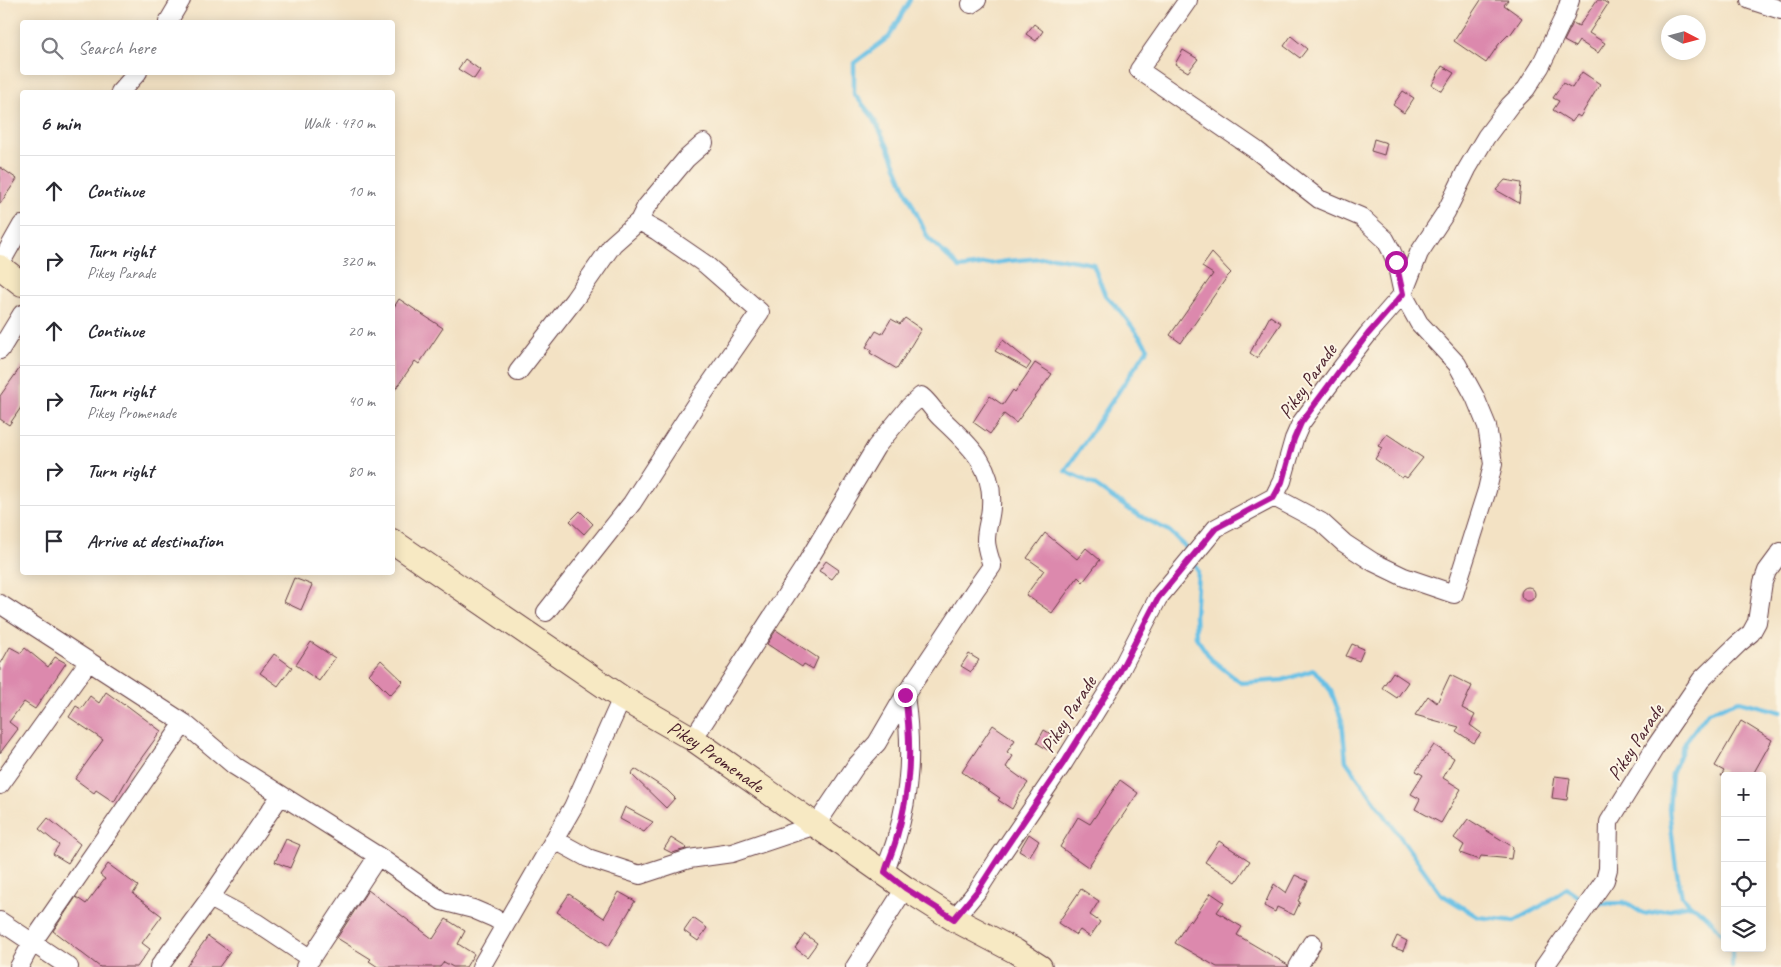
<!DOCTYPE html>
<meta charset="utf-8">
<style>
:root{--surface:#fff;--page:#f7f7f7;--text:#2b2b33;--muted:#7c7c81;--line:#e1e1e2}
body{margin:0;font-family:Caveat,sans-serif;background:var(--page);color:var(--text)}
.controls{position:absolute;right:15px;bottom:15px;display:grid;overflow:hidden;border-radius:5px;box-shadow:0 2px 12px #0003}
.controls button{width:45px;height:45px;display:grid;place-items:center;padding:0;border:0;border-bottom:1px solid var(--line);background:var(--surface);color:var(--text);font:25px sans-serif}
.compass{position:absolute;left:1661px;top:15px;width:45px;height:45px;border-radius:50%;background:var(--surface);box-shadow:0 2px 12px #0003;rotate:96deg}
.stop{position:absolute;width:15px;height:15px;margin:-11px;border:4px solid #b5179e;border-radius:50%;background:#fff}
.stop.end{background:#b5179e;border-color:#fff;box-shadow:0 1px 5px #0008}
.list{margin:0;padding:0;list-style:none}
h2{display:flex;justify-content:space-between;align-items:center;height:65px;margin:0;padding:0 20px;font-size:21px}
h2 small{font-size:16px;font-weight:400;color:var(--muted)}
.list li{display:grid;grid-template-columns:32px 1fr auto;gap:15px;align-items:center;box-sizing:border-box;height:70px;padding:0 20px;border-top:1px solid var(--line)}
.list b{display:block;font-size:19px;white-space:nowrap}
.list p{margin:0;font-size:16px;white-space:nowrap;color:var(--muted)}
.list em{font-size:16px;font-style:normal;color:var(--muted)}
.icon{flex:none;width:28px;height:28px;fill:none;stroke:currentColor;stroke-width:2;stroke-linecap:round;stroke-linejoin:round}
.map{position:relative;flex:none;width:1781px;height:967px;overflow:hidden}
.search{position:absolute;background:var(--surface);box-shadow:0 2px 12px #0003;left:20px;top:20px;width:375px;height:55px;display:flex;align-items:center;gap:12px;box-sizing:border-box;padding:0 18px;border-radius:5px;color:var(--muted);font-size:19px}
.panel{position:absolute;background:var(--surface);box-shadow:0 2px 12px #0003;left:20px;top:90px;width:375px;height:485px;border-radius:5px}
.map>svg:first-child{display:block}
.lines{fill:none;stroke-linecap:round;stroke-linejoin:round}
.stream{stroke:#68c0e5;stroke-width:4.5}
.building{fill:#dc89ad}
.street-casing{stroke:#633c42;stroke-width:20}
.secondary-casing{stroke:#633c42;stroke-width:26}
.street{stroke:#fff;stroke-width:18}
.secondary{stroke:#f7e9c3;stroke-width:24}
.route{stroke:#b5179e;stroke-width:6}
.labels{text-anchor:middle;stroke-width:4;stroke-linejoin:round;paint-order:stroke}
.street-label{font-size:20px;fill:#4a1f2b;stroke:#fcf5e5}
</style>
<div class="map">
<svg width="1781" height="967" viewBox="0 0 1781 967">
<rect width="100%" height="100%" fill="#fcf5e5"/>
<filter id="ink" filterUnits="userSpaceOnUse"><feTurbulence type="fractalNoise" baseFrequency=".02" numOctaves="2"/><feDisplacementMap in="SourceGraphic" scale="10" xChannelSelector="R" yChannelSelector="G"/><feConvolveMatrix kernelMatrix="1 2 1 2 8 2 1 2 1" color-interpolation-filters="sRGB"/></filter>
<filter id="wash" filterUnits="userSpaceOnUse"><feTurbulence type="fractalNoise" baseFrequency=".0096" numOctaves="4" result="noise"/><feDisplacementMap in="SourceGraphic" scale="20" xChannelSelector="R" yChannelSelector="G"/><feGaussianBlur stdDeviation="1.12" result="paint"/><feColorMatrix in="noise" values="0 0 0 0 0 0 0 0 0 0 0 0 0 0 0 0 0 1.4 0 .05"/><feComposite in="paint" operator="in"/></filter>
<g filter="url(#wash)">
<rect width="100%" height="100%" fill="#f3e2c4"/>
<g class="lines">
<!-- stream -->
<path class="stream" d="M 910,0 L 889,37 L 854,63 L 854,94 L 873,117 L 890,151 L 906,191 L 928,238 L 960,268 L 1008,261 L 1053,257 L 1093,264 L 1105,295 L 1121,312 L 1148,348 L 1065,471 L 1093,484 L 1133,512 L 1169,531 L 1184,545 L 1189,554
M 1194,563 L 1198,571 L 1195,615 L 1196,637 L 1211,659 L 1241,683 L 1283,680 L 1314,670 L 1331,691 L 1342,721 L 1346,761 L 1441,894 L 1478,917 L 1514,921 L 1541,906 L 1567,888 L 1585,901
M 1594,904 L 1627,903 L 1644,914 L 1691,905
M 1725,938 L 1708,917 L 1691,905 L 1682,896 L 1676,868 L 1669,809 L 1672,774 L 1686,741 L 1708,712 L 1739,701 L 1781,712
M 1732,948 L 1732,967"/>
</g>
<g id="blocks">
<!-- building -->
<path class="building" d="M 1481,0 L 1508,0 L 1504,5 L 1522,18 L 1510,35 L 1509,34 L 1499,44 L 1486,63 L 1454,41 Z
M 1597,0 L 1602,0 L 1608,4 L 1589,33 L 1605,43 L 1598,53 L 1579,41 L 1575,47 L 1564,41 L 1573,23 L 1579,26 Z
M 1034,24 L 1043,31 L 1036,41 L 1026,34 Z
M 1291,36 L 1307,49 L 1300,58 L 1284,46 Z
M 1183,50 L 1198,59 L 1188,72 L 1175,64 Z
M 465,59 L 480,70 L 474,79 L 458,69 Z
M 1442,66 L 1454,73 L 1442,91 L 1432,85 Z
M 1582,72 L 1600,84 L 1580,117 L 1577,115 L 1572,122 L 1553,110 L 1559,101 L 1553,98 L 1563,83 L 1572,88 Z
M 1403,91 L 1414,98 L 1404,113 L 1393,105 Z
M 1374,139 L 1387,143 L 1384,155 L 1371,151 Z
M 0,167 L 17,179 L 0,204 Z
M 1505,180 L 1521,183 L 1519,203 L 1496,190 Z
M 1212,253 L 1231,273 L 1227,277 L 1181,343 L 1170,335 L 1213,274 L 1202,267 Z
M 399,299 L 443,328 L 419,364 L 415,361 L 392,394 L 392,310 Z
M 1270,316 L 1281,323 L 1257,358 L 1250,353 Z
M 905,318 L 921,329 L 897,369 L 870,353 L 872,350 L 866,347 L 876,331 L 882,334 L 891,319 L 900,324 Z
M 1003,340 L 1031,363 L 1027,369 L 995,351 Z
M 1035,363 L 1052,374 L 1016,423 L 1004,414 L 990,434 L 973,422 L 990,396 L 1003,405 L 1013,390 L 1015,392 Z
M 22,365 L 22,406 L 9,425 L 0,419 L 0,396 Z
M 1387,434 L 1423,458 L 1407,478 L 1404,476 L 1402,478 L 1375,459 L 1382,448 L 1378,446 Z
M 580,511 L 593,524 L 584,534 L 570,521 Z
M 1045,533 L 1077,559 L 1086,548 L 1100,560 L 1083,582 L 1078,577 L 1052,613 L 1026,595 L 1044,570 L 1027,558 Z
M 826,561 L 839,570 L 832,579 L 819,571 Z
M 294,578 L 312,585 L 301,610 L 284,602 Z
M1521 594a7 7 0 1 1 14 0a7 7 0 1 1-14 0Z
M 776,630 L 818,658 L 813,669 L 804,664 L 802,667 L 767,644 Z
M 311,642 L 335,658 L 319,681 L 296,665 Z
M 1352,644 L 1364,649 L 1359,661 L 1346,656 Z
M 10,647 L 21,653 L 25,648 L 48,667 L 55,657 L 66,663 L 35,709 L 24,702 L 9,722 L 18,729 L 0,753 L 0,665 Z
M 274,654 L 292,667 L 278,686 L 260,673 Z
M 969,654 L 979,660 L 971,672 L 961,666 Z
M 381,660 L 403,681 L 390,695 L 369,674 Z
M 1393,672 L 1408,682 L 1397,698 L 1382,688 Z
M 1450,675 L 1472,686 L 1462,708 L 1475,715 L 1470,725 L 1481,733 L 1474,743 L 1456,731 L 1459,727 L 1415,715 L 1428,696 L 1437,703 Z
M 106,692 L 124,705 L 125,704 L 161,731 L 132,771 L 114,802 L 96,790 L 94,793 L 75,779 L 103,740 L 69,717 L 76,706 L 81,709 L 90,696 L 99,703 Z
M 1741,721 L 1772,740 L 1752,776 L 1721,776 L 1724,771 L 1715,766 Z
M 993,725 L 1015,740 L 1007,752 L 1013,756 L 1006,767 L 1028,783 L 1017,798 L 1018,798 L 1012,809 L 998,800 L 1000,798 L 962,772 Z
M 1044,730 L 1056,737 L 1048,750 L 1037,743 Z
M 1434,745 L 1454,758 L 1443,778 L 1461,789 L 1441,823 L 1415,809 L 1420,799 L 1411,794 L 1423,775 L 1416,771 Z
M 635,769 L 667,790 L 675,798 L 666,808 L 631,774 Z
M 1555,776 L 1570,778 L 1567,800 L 1552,798 Z
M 1120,780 L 1138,793 L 1088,867 L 1060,847 L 1078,817 L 1090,824 Z
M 625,807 L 653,822 L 644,832 L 620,819 Z
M 48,818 L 80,844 L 68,863 L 53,854 L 59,845 L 39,829 Z
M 1468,819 L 1513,847 L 1511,859 L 1481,856 L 1479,860 L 1460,853 L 1464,845 L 1454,838 Z
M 1029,834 L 1039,841 L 1029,857 L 1019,851 Z
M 671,838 L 687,848 L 686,849 L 672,853 L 664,849 Z
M 286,839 L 300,845 L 290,868 L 275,862 Z
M 1219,841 L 1250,861 L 1236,882 L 1205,862 Z
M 108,864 L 138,886 L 133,894 L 162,916 L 142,943 L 150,949 L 137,967 L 100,967 L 53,931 L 76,897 L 86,904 L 105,879 L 100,875 Z
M 1295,875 L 1308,881 L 1298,901 L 1300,902 L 1294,915 L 1277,907 L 1275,912 L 1264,906 L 1274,884 L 1286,893 Z
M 1081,889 L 1099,901 L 1090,915 L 1100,922 L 1090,937 L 1080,930 L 1076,935 L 1058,923 Z
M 368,890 L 433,939 L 446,919 L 465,931 L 458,944 L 474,954 L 466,967 L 453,967 L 444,962 L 440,967 L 378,967 L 369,961 L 371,959 L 337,938 Z
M 619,892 L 635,901 L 609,946 L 557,912 L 569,894 L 604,918 Z
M 1211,893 L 1224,902 L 1217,912 L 1242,927 L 1237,935 L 1288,965 L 1287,967 L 1217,967 L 1175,943 L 1189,920 L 1191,922 Z
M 693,918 L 707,928 L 698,941 L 684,931 Z
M 805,934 L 817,943 L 807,957 L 795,948 Z
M 208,936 L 230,952 L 219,967 L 186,967 Z
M 1397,936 L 1407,941 L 1403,951 L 1392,947 Z"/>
</g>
</g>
<g filter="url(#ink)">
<use href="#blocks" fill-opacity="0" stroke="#633c42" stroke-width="1"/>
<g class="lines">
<defs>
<path id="street" d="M 1188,0 L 1139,70 L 1256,150 L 1319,199 L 1361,217 L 1385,239 L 1391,250 L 1396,262 L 1403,294 L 1419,323 L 1457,364 L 1475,397 L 1487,426 L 1493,464 L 1487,490 L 1454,594 L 1404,577 L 1373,562 L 1344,543 L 1321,522 L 1274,497
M 1750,0 L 1781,10
M 971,4 L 977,0
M 168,22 L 181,0
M 120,92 L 138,72
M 0,264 L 22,225
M 0,350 L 22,314
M 518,372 L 574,300 L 613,244 L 639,221 L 646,207 L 686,159 L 704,143
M 0,604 L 184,723 L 235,766 L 378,856 L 442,901 L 473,909 L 494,918 L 505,925
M 546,612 L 632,503 L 694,407 L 760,312 L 705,264 L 657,231 L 639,221
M 693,739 L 803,569 L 876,447 L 909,407 L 921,396 C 930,403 934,412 942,419 C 968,444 994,465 991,506 C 991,517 986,528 986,540 C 986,549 990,558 992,566 L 975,590 L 950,628 L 905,695 C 912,746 911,790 896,840 C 893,851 888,861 885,873
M 0,785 L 89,661
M 555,840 L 588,858 L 640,875 L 689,859 L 732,853 L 816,825 L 855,767 L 877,743 L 905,695
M 210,898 L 257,923 L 311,959
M 954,919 L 978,890 L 998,859 L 1064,762 L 1117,677 L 1158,598 L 1216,528 L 1274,497 L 1282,481 L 1294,439 L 1301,423 L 1343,366 L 1368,334 L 1403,294 L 1419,253 L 1446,212 L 1467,169 L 1486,137 L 1510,105 L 1526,89 L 1540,67 L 1565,15 L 1570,0
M 0,921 L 69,967
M 19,967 L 32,943 L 184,723
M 159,967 L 210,898 L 281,795
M 305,967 L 378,856
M 481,967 L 573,807 L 622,698
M 855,967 L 905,888
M 1298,967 L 1312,943
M 1544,967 L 1605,880 L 1608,869 L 1609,822 L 1656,746 L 1701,680 L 1738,644 L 1751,633 L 1757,622 L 1763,582 L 1767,571 L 1781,552"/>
<g id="secondary">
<path d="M 0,267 L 22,284"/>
<path id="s1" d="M 392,541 L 622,698 L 693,739 L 905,888 L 954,919 L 1015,951 L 1040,967"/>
</g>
</defs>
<!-- street casing -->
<use href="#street" class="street-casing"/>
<!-- secondary casing -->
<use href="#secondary" class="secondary-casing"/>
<!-- street -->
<use href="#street" class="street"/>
<!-- secondary -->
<use href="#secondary" class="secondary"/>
</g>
</g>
<g class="lines" filter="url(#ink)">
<!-- route -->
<path class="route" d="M 905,695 C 912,746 911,790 896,840 C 893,851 888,861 885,872 L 905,888 L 954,919 L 978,890 L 998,859 L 1064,762 L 1117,677 L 1158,598 L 1216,528 L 1274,497 L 1282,482 L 1294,439 L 1301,423 L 1343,366 L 1368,334 L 1403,294 L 1396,262"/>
</g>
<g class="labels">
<!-- street labels -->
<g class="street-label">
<text transform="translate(1307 381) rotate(-55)" y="7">Pikey Parade</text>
<text transform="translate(1068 714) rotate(-58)" y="7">Pikey Parade</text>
<text transform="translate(1635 742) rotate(-57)" y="7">Pikey Parade</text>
<text dy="7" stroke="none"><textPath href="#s1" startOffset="389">Pikey Promenade</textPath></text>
</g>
</g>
</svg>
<div class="controls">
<button>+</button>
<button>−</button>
<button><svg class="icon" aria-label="locate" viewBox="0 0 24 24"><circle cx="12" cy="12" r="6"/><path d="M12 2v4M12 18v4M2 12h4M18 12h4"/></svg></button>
<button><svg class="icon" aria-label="layers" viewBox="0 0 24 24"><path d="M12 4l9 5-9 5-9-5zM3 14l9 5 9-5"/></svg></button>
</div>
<svg class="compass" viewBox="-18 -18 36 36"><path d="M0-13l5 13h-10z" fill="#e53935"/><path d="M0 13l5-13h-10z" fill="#7c7c81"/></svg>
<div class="stop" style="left:1396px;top:262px"></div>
<div class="stop end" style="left:905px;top:695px"></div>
<div class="search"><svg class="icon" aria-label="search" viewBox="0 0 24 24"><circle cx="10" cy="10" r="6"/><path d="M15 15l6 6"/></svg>Search here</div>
<section class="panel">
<h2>6 min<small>Walk · 470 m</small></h2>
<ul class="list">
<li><svg class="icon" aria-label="ahead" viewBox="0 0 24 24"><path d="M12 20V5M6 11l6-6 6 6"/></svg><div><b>Continue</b></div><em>10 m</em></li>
<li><svg class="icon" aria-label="right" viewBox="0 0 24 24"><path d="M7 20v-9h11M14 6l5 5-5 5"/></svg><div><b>Turn right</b><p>Pikey Parade</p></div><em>320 m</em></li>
<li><svg class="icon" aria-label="ahead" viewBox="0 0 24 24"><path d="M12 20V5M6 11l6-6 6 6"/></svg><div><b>Continue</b></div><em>20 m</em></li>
<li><svg class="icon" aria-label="right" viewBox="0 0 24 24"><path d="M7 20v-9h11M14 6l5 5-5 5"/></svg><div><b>Turn right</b><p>Pikey Promenade</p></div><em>40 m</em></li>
<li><svg class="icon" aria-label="right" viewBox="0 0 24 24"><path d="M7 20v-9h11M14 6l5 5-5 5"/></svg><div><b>Turn right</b></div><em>80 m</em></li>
<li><svg class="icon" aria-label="arrive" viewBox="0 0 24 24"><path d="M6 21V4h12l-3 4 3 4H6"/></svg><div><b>Arrive at destination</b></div></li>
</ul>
</section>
</div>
